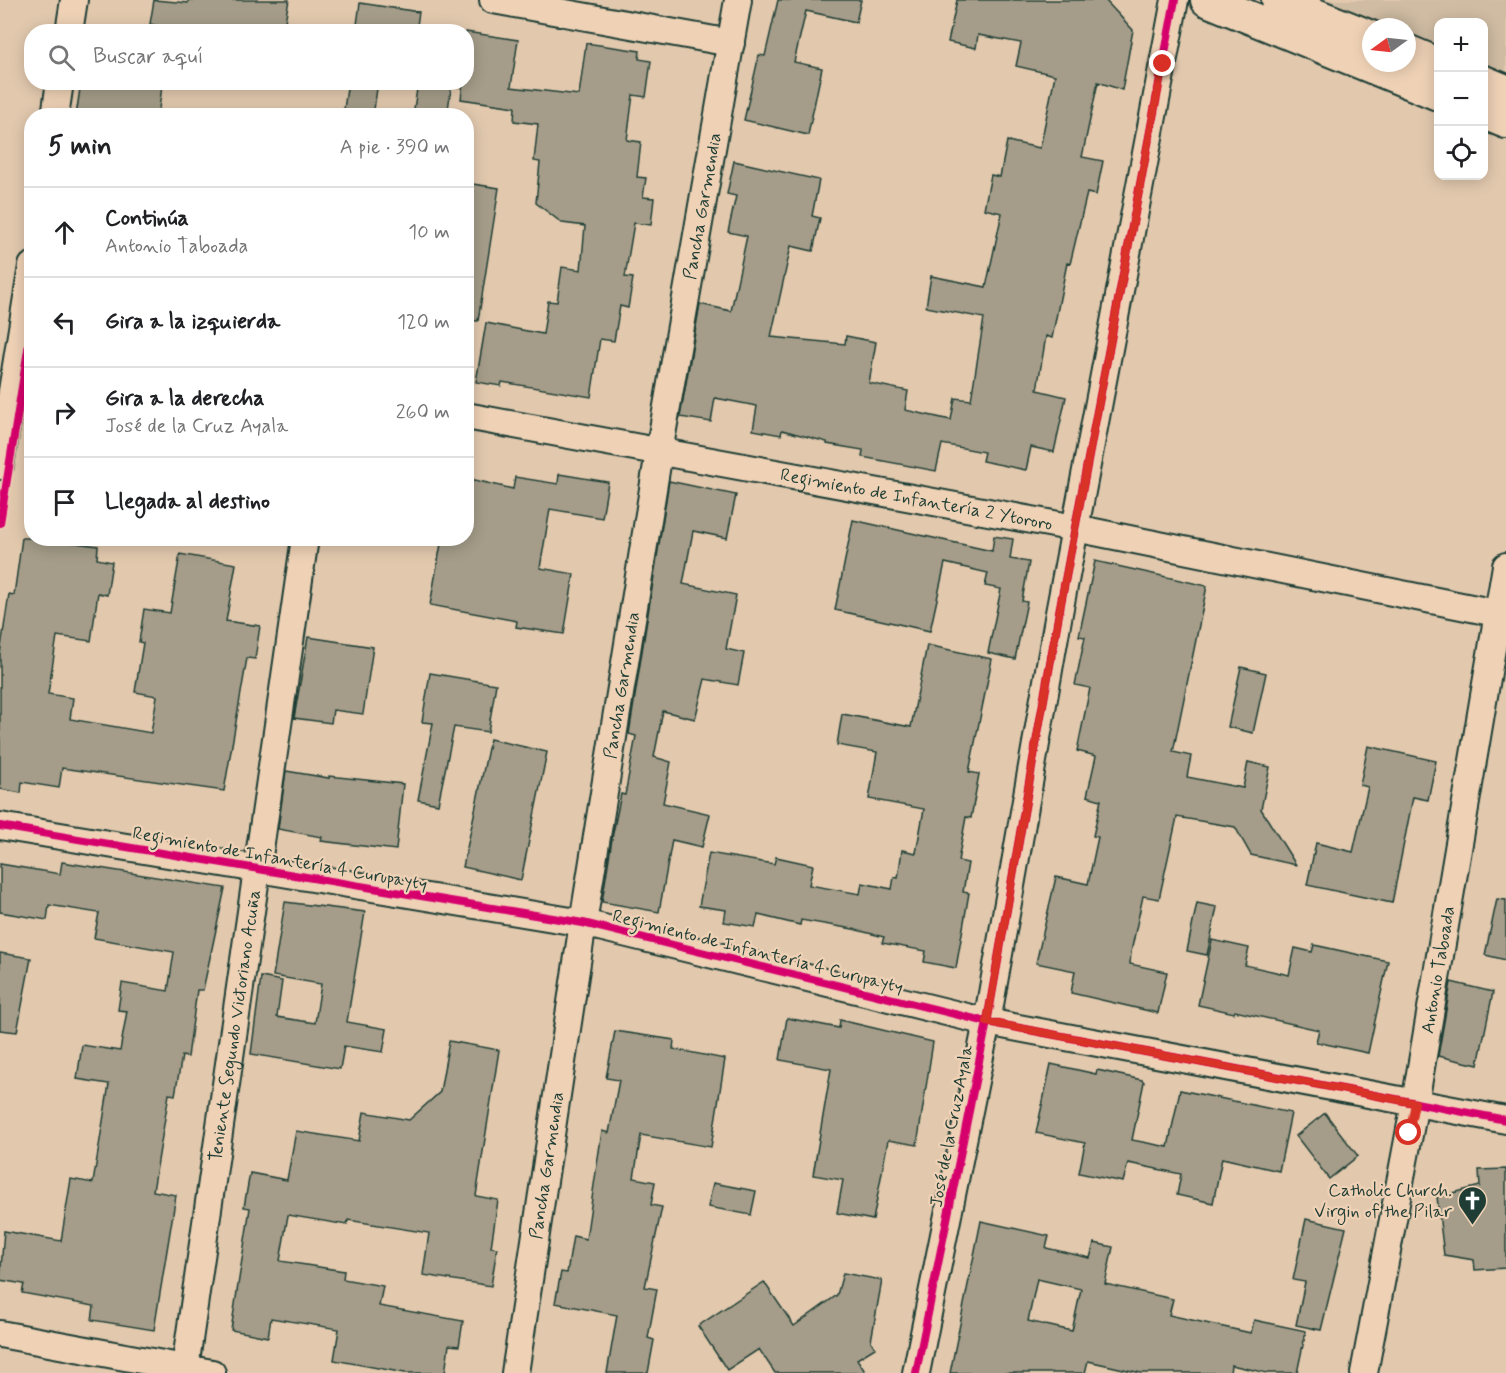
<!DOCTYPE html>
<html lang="es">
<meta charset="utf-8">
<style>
:root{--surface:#fff;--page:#f6f6f6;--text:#202124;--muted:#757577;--line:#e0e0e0}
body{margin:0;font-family:Mynerve,sans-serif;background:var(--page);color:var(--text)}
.controls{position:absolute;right:18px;top:18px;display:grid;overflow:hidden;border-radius:12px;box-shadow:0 3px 15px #0003}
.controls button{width:54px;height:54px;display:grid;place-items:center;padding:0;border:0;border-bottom:2px solid var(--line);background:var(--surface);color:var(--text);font:30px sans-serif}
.compass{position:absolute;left:1362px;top:18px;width:54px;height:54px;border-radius:50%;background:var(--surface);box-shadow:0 3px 15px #0003;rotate:255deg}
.stop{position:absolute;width:18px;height:18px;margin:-14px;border:4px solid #d93025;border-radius:50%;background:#fff}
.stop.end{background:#d93025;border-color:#fff;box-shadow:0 2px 6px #0008}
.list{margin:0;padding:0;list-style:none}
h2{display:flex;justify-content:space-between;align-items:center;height:78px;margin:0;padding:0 24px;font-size:26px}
h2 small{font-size:20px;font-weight:400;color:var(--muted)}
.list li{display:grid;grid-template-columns:39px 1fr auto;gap:18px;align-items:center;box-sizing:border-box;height:90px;padding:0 24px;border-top:2px solid var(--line)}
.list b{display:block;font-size:22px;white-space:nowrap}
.list p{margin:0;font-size:20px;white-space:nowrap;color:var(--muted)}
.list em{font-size:20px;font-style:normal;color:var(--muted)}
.icon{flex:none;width:33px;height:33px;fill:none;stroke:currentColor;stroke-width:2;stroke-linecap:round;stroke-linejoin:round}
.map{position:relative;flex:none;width:1506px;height:1373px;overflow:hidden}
.search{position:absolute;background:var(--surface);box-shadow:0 3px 15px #0003;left:24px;top:24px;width:450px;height:66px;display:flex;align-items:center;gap:15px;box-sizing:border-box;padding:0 21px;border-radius:24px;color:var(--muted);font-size:22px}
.panel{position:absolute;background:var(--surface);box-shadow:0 3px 15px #0003;left:24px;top:108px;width:450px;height:438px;border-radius:24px}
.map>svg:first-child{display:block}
.built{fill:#d0bca3}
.building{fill:#a59d89;stroke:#1f3d34;stroke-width:1.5;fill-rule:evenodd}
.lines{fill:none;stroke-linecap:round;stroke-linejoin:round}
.minor-casing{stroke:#1f3d34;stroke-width:30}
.major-casing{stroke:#1f3d34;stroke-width:36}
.minor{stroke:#efd2b6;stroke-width:26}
.major{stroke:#efd2b6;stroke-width:32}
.cycleway-casing{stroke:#efd2b6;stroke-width:11}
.cycleway{stroke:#d6006c;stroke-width:8}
.route{stroke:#d93025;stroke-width:8}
.labels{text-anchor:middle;stroke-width:4.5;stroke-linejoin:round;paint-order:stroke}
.street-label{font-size:18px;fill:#1f3d34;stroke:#efd2b6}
.poi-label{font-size:18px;fill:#1f3d34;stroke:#efd2b6;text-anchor:end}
</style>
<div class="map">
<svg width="1506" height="1373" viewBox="0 0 1506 1373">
<rect width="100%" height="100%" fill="#e2c9ae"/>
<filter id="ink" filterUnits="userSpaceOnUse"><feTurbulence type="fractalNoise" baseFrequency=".0167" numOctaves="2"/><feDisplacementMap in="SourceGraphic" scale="12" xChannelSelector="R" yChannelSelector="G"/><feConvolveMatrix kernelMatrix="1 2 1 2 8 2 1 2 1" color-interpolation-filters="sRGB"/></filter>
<g filter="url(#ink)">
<!-- built -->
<path class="built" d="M 1300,0 L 1506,0 L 1506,83 L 1484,74 L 1484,22 L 1438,22 L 1438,56 L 1407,43 L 1407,27 L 1371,27 Z"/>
<!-- building -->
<path class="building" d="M 154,0 L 188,3 L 188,0 L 289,0 L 283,32 L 182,32 L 150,24 Z
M 778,0 L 861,0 L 856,22 L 806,11 L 794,62 L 822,68 L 808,135 L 744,120 L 759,55 L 765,56 Z
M 957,0 L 1105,0 L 1133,30 L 1122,90 L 1098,82 L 1082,157 L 1103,161 L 1096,195 L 1087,193 L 1070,264 L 1067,263 L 1052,338 L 1046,336 L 1037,390 L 1066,397 L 1054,452 L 1031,447 L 1026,470 L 982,461 L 984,452 L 942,444 L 936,471 L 862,457 L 863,450 L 827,444 L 827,442 L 782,430 L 781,435 L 753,430 L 757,406 L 715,398 L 711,422 L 680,417 L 700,304 L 731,311 L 747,236 L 728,232 L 736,196 L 727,194 L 734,161 L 819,180 L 812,216 L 820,218 L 813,251 L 791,246 L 771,337 L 845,344 L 846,336 L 876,342 L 869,383 L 908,391 L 905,410 L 951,420 L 955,398 L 971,400 L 984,318 L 926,307 L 931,276 L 986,287 L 1002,213 L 984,209 L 991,175 L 1000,177 L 1007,141 L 1040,148 L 1055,75 L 1016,66 L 1021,43 L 978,35 L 976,48 L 948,42 Z
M 360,3 L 419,12 L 416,32 L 356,32 Z
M 466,32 L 518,40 L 511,87 L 579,95 L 586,43 L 640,51 L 639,59 L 651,61 L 646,97 L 633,95 L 627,140 L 641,142 L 637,177 L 646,178 L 643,197 L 654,198 L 651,225 L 634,223 L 625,277 L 633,278 L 628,308 L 620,306 L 614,341 L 600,339 L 591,397 L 502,382 L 501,386 L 476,382 L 486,323 L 543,334 L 548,301 L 557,302 L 562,267 L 581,270 L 585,226 L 562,223 L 536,203 L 540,162 L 534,161 L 538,124 L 514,121 L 515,107 L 461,99 L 463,82 L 466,82 Z
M 81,82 L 137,82 L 162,86 L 158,116 L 76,116 Z
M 348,82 L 378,82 L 373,116 L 343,116 Z
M 418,82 L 452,82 L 447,116 L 413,116 Z
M 466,183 L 499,188 L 478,321 L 466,320 Z
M 559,474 L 608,482 L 602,518 L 550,509 L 540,568 L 574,574 L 564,634 L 516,627 L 517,621 L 430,605 L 442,538 L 466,538 L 466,478 L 513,489 L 515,477 L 558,484 Z
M 669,481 L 736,495 L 727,538 L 693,531 L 683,584 L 736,595 L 726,649 L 744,653 L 738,685 L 705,679 L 695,719 L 663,711 L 654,757 L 671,762 L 663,803 L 710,814 L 702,847 L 672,840 L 659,912 L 602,902 L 613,833 L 621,794 L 625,795 L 636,736 L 629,734 Z
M 853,520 L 992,551 L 994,536 L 1013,539 L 1010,559 L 1029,562 L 1022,601 L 1027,602 L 1015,659 L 988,653 L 1001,589 L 985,586 L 988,573 L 945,563 L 930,631 L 835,610 Z
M 22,538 L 69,538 L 69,542 L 98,546 L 97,559 L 112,562 L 107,595 L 98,593 L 91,641 L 57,636 L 48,694 L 73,698 L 70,719 L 151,733 L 157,696 L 135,692 L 143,643 L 139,642 L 144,609 L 170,613 L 180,554 L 236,564 L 226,621 L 260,626 L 255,659 L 247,658 L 224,791 L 62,768 L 59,788 L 22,782 L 21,793 L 0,789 L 0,654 L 9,594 L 14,595 Z
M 1095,561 L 1207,586 L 1173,752 L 1191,756 L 1187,777 L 1243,788 L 1248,762 L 1270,767 L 1261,809 L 1296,865 L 1251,855 L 1235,827 L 1177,817 L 1159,899 L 1143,896 L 1131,952 L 1130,964 L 1167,972 L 1158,1013 L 1071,993 L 1075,971 L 1036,963 L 1056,877 L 1088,884 L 1098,837 L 1093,836 L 1101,800 L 1087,796 L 1096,756 L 1077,751 L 1090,688 L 1075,685 L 1085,637 L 1079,636 Z
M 308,637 L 373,647 L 363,714 L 333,710 L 331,723 L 294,718 Z
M 927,645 L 992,659 L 969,772 L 979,774 L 971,818 L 966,817 L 958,861 L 968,863 L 963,892 L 969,893 L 956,968 L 924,962 L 926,951 L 882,943 L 884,937 L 853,929 L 801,920 L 800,925 L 758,915 L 755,927 L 724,922 L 726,910 L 699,906 L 709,853 L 774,864 L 776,857 L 813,865 L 809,885 L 860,894 L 862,883 L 892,889 L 894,877 L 898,878 L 902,850 L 916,853 L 924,809 L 869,799 L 877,752 L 837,745 L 842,714 L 911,727 Z
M 1241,667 L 1266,673 L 1253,733 L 1228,727 Z
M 430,673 L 496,684 L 488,732 L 454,727 L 438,804 L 418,800 L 433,723 L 422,722 Z
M 490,739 L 547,752 L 521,880 L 463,867 Z
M 1368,746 L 1436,761 L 1428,800 L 1413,797 L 1392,903 L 1307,885 L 1316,843 L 1353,852 L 1368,787 L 1360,785 Z
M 286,771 L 329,778 L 329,776 L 403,784 L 396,850 L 321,841 L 322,837 L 278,829 Z
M 62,862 L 225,888 L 203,990 L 197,990 L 188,1057 L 182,1056 L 175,1095 L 169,1094 L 153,1191 L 176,1195 L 154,1330 L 92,1320 L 94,1306 L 22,1293 L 24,1284 L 0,1280 L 4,1231 L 61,1241 L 71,1179 L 93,1183 L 109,1084 L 77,1079 L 82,1045 L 120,1051 L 127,1011 L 118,1010 L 122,983 L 168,991 L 174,952 L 94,938 L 99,913 L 49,905 L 47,920 L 0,912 L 0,864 L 60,874 Z
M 1497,899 L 1506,900 L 1506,960 L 1485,955 Z
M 285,902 L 365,912 L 347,1022 L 387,1029 L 383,1052 L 344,1046 L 340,1069 L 251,1054 L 261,977 L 282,981 L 277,1017 L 315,1023 L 321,984 L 273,976 Z
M 1197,903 L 1217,907 L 1207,955 L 1187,951 Z
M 1212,940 L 1249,948 L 1245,965 L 1289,975 L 1295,948 L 1312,952 L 1314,945 L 1388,961 L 1368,1053 L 1316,1042 L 1319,1030 L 1235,1011 L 1234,1013 L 1198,1005 Z
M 0,953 L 31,958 L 17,1032 L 0,1030 Z
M 1451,982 L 1493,992 L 1478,1065 L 1438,1056 Z
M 787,1018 L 839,1028 L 840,1020 L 933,1042 L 917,1145 L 888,1140 L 873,1220 L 837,1213 L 843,1180 L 813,1175 L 831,1069 L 780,1060 Z
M 615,1031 L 674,1040 L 673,1049 L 725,1059 L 711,1147 L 641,1135 L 634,1178 L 655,1182 L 651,1205 L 662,1207 L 645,1287 L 657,1289 L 648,1338 L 654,1340 L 648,1373 L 607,1373 L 617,1315 L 555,1303 L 561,1272 L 567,1273 L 573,1236 L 586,1239 L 602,1131 L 609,1133 L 619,1080 L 606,1078 Z
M 449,1041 L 499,1050 L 476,1196 L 498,1200 L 491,1247 L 497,1248 L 491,1286 L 423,1275 L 429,1233 L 348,1220 L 347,1225 L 288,1215 L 280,1261 L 344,1271 L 343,1279 L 383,1286 L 379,1306 L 463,1321 L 459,1346 L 449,1345 L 445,1373 L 405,1373 L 334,1360 L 339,1329 L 271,1318 L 268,1337 L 231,1330 L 250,1208 L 244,1207 L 250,1173 L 287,1180 L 296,1131 L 359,1141 L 364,1112 L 409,1120 L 440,1092 Z
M 1051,1064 L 1096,1074 L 1097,1070 L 1142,1080 L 1144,1082 L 1132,1140 L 1168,1147 L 1180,1090 L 1291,1113 L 1279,1171 L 1222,1158 L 1213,1203 L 1177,1195 L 1181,1174 L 1128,1163 L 1123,1182 L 1079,1173 L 1085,1143 L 1036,1133 Z
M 1325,1113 L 1358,1156 L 1329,1179 L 1296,1136 Z
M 1506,1169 L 1506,1268 L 1475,1270 L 1474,1260 L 1444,1255 L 1437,1197 L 1480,1186 L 1479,1170 Z
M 713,1183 L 756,1191 L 751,1215 L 708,1207 Z
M 1306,1219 L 1346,1228 L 1321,1330 L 1296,1325 L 1305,1282 L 1293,1280 Z
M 981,1221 L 1049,1236 L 1046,1248 L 1090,1258 L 1094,1243 L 1113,1247 L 1105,1284 L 1173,1299 L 1169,1315 L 1251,1333 L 1254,1320 L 1306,1331 L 1297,1373 L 1267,1373 L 1231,1365 L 1230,1373 L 1141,1373 L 1088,1361 L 1085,1373 L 950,1373 ZM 1037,1279 L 1081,1289 L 1072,1331 L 1028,1321 Z
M 843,1273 L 882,1280 L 871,1341 L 875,1348 L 857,1359 L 866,1373 L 775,1373 L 759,1349 L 727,1370 L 698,1326 L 764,1282 L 794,1326 L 837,1295 Z"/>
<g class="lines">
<defs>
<g id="minor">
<path d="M 493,0 L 731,43"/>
<path d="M 69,32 L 74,0"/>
<path d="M 55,116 L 60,82"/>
<path id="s1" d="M 466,416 L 1075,528 L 1506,615"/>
<path d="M 0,466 L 32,266"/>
<path d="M 0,826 L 583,923 L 987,1022 L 1506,1120"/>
<path d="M 0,1334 L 212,1373"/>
<path id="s2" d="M 185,1368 L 305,538"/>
<path id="s3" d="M 515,1373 L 583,923 L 659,452 L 738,0"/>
<path d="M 916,1373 L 987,1022 L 1059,613 L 1175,0"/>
<path id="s4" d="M 1364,1373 L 1415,1103 L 1506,566"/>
</g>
<path id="major" d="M 1207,0 L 1438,94
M 1278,0 L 1371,37
M 1407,51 L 1438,64
M 1484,82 L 1506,91
M 1484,113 L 1506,122"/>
</defs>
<!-- minor casing -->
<use href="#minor" class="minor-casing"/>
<!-- major casing -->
<use href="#major" class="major-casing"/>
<!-- minor -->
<use href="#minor" class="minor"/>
<!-- major -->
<use href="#major" class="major"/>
<defs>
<path id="cycleway" d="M 0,523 L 32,325
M 0,826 L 583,923 L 987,1022 L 1506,1120
M 916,1373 L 987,1022 L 1059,613 L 1175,0"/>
</defs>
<!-- cycleway casing -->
<use href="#cycleway" class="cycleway-casing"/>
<!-- cycleway -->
<use href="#cycleway" class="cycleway"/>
</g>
</g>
<g class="lines" filter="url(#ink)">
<!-- route -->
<path class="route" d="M 1163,64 L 1059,613 L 987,1022 L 1415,1103 L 1409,1133"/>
</g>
<!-- icons -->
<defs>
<symbol id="church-pin" viewBox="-11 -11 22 30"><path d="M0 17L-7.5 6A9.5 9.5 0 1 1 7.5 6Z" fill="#1f3d34" stroke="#efd2b6"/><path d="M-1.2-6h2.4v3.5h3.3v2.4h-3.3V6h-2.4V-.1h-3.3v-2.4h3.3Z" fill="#fff"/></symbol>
</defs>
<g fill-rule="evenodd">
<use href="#church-pin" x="1456" y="1184" width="33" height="45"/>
</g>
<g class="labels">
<!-- street labels -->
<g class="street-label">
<text dy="6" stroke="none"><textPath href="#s3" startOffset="1182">Pancha Garmendia</textPath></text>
<text dy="6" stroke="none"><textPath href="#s1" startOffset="458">Regimiento de Infantería 2 Ytororo</textPath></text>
<text dy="6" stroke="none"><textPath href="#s3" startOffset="696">Pancha Garmendia</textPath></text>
<text transform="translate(280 858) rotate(10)" y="6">Regimiento de Infantería 4 Curupayty</text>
<text transform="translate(758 951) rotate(14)" y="6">Regimiento de Infantería 4 Curupayty</text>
<text dy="6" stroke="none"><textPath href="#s4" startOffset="410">Antonio Taboada</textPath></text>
<text dy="6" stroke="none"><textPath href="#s2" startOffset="346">Teniente Segundo Victoriano Acuña</textPath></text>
<text transform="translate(951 1126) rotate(-79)" y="6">José de la Cruz Ayala</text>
<text dy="6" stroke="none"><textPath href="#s3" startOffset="210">Pancha Garmendia</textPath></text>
</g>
<!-- poi labels -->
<g class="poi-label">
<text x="1452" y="1196">Catholic Church.<tspan x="1452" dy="21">Virgin of the Pilar</tspan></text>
</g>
</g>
</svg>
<div class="controls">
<button>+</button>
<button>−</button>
<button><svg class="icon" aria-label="locate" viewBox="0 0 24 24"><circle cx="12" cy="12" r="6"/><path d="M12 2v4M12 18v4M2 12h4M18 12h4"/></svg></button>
</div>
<svg class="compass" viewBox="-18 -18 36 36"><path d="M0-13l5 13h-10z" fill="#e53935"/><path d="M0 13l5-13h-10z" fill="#757577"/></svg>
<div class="stop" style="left:1409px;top:1133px"></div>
<div class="stop end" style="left:1163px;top:64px"></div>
<div class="search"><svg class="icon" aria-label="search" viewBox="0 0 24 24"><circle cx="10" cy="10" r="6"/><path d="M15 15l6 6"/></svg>Buscar aquí</div>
<section class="panel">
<h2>5 min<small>A pie · 390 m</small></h2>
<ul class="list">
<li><svg class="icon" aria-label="ahead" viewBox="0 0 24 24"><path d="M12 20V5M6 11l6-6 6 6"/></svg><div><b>Continúa</b><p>Antonio Taboada</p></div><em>10 m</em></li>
<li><svg class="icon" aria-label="left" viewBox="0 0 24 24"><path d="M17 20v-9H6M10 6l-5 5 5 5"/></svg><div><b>Gira a la izquierda</b></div><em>120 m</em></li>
<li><svg class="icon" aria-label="right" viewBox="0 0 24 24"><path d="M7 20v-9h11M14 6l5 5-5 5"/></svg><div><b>Gira a la derecha</b><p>José de la Cruz Ayala</p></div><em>260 m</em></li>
<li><svg class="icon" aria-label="arrive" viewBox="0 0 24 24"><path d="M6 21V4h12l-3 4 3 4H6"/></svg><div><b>Llegada al destino</b></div></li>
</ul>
</section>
</div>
